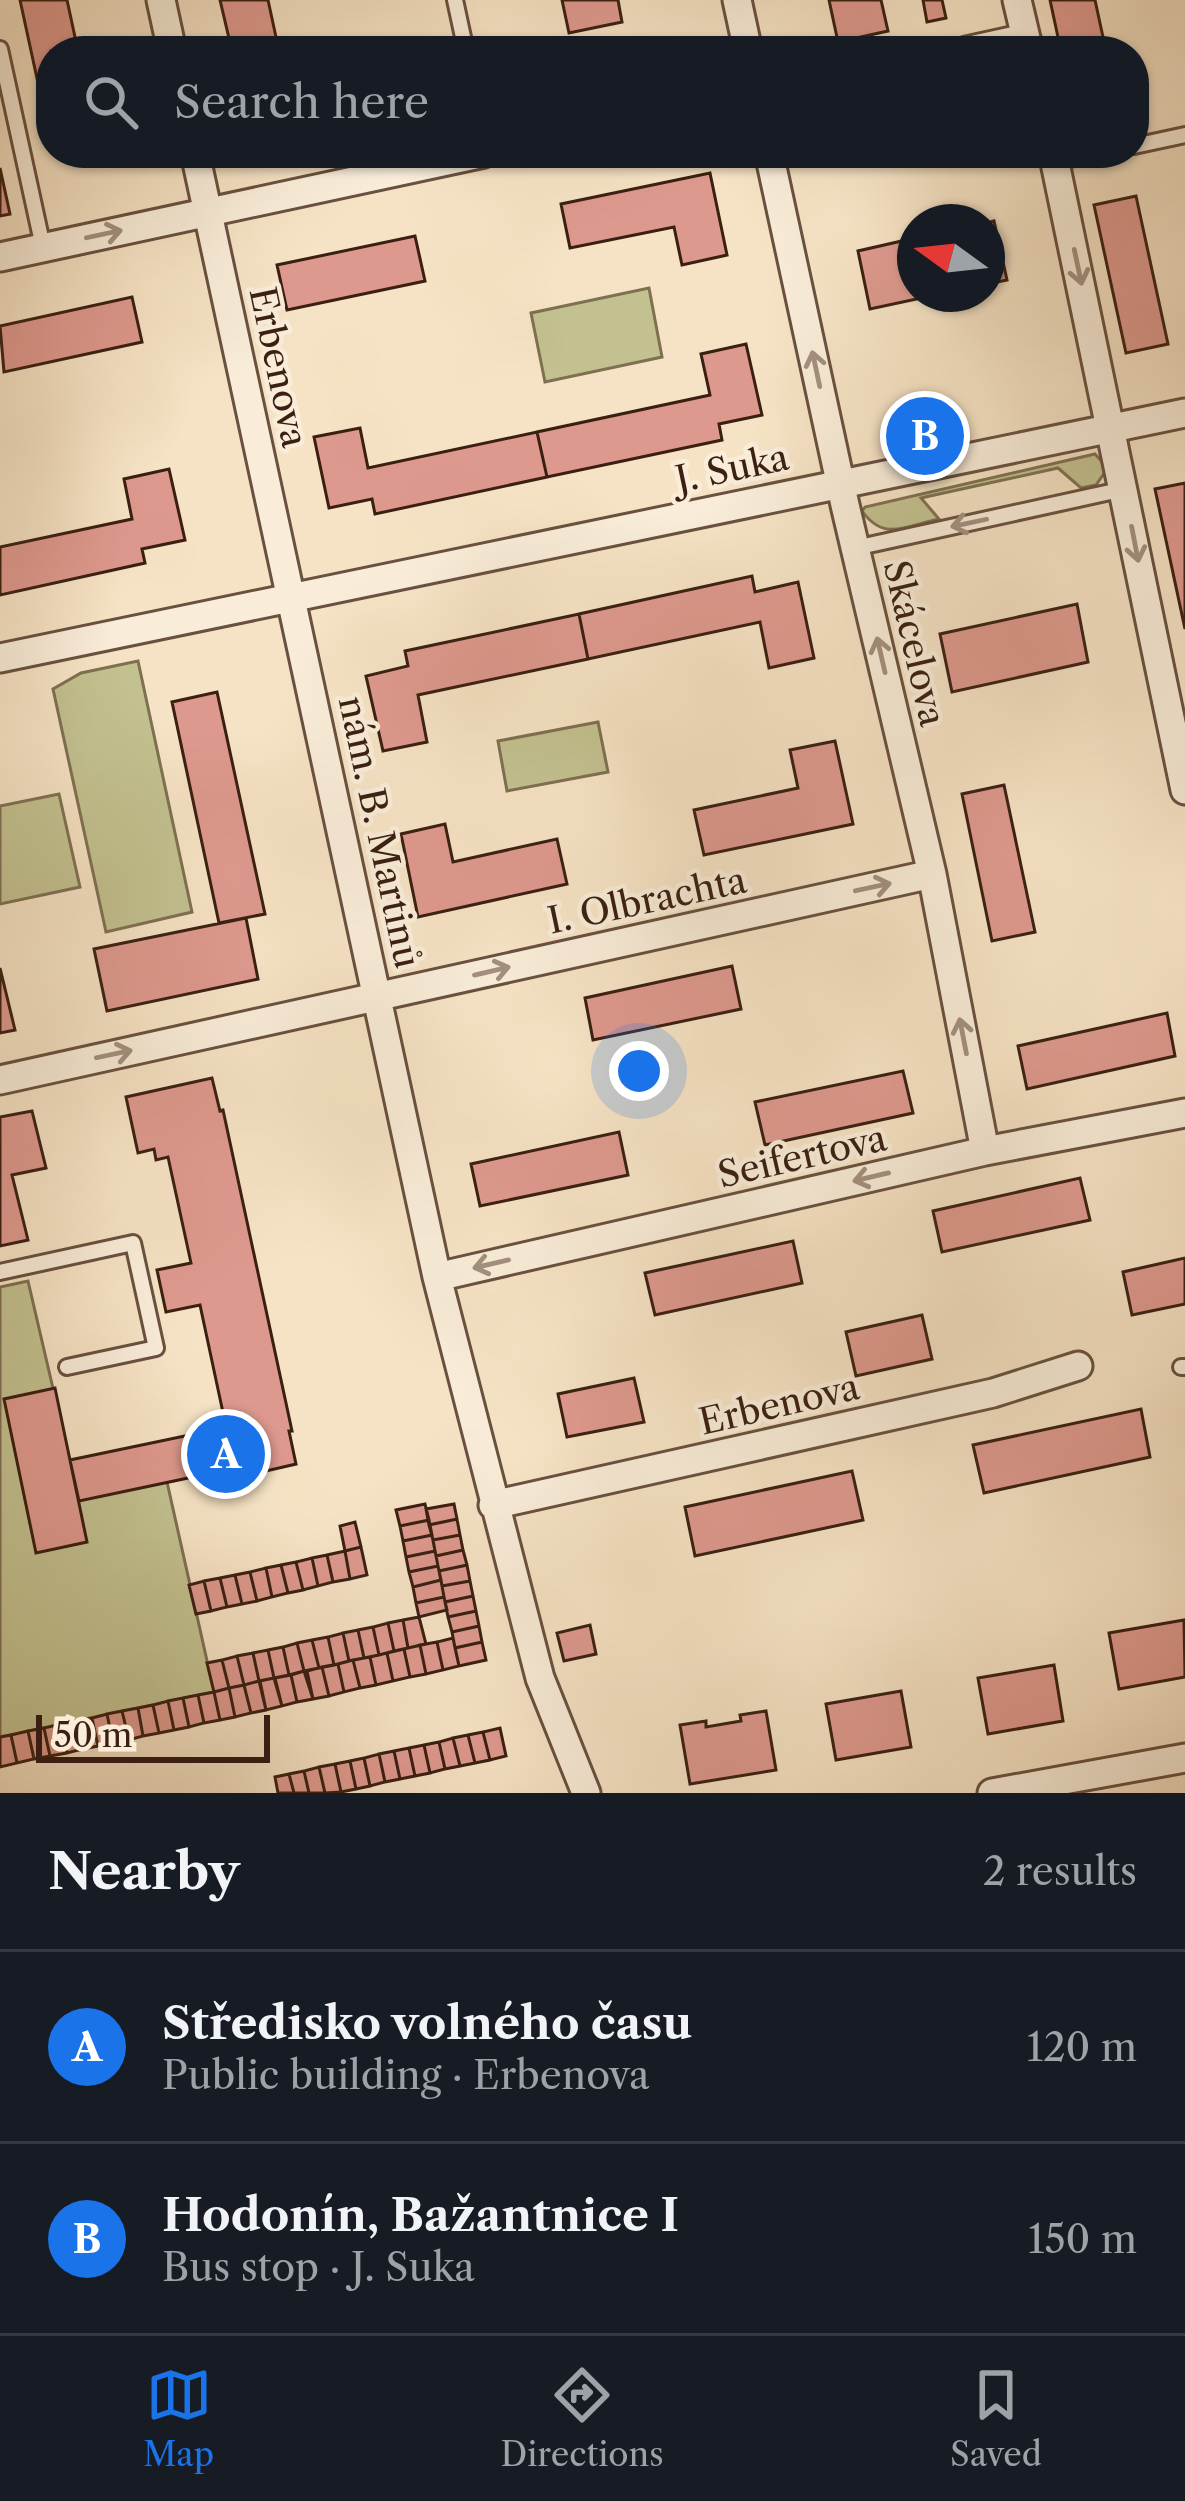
<!DOCTYPE html>
<meta charset="utf-8">
<style>
:root{--surface:#171b24;--page:#242831;--text:#f1f3f6;--muted:#9ea1a6;--line:#363941;--accent:#1a73e8}
body{margin:0;font-family:"Libre Caslon Text",serif;background:var(--page);color:var(--text)}
.compass{position:absolute;left:897px;top:204px;width:108px;height:108px;border-radius:50%;background:var(--surface);box-shadow:0 3px 9px #0004;rotate:285deg}
.scale{position:absolute;left:36px;bottom:30px;width:234px;box-sizing:border-box;padding-left:12px;border:6px solid #3a1f12;border-top:0;font-size:33px;line-height:42px;white-space:nowrap;color:#3a1f12;-webkit-text-stroke:9px #f9edd9;paint-order:stroke}
.you{position:absolute;left:639px;top:1071px;width:42px;height:42px;margin:-30px;border:9px solid #fff;border-radius:50%;background:#1a73e8;box-shadow:0 0 0 18px #1a73e833}
.badge{display:grid;place-items:center;width:78px;height:78px;border-radius:50%;background:var(--accent);color:#fff;font-size:39px;font-weight:700}
.pin{position:absolute;translate:-50% -50%;border:6px solid #fff;box-shadow:0 3px 12px #0006}
.list{margin:0;padding:0;list-style:none}
h2{display:flex;justify-content:space-between;align-items:center;height:156px;margin:0;padding:0 48px;font-size:51px}
h2 small{font-size:39px;font-weight:400;color:var(--muted)}
.list li{display:grid;grid-template-columns:78px 1fr auto;gap:36px;align-items:center;box-sizing:border-box;height:192px;padding:0 48px;border-top:3px solid var(--line)}
.list b{display:block;font-size:45px;white-space:nowrap}
.list p{margin:0;font-size:39px;white-space:nowrap;color:var(--muted)}
.list em{font-size:39px;font-style:normal;color:var(--muted)}
.icon{flex:none;width:66px;height:66px;fill:none;stroke:currentColor;stroke-width:2;stroke-linecap:round;stroke-linejoin:round}
.map{position:relative;flex:none;width:1185px;height:1793px;overflow:hidden}
.search{position:absolute;background:var(--surface);box-shadow:0 3px 9px #0004;left:36px;right:36px;top:36px;height:132px;display:flex;align-items:center;gap:30px;box-sizing:border-box;padding:0 42px;border-radius:48px;color:var(--muted);font-size:45px}
.sheet{height:540px;background:var(--surface)}
nav{display:flex;justify-content:space-around;align-items:center;box-sizing:border-box;height:168px;border-top:3px solid var(--line);background:var(--surface);font-size:33px;color:var(--muted)}
nav a{display:grid;justify-items:center;gap:6px}
nav .on{color:var(--accent)}
.map>svg:first-child{display:block}
.green{fill:#c3c190;stroke:#7e7051;stroke-width:3}
.building{fill:#de998e;stroke:#3a1f12;stroke-width:3}
.lines{fill:none;stroke-linecap:round;stroke-linejoin:round}
.lane-casing{stroke:#69503f;stroke-width:20}
.street-casing{stroke:#69503f;stroke-width:33}
.lane{stroke:#f9edd9;stroke-width:14}
.street{stroke:#f9edd9;stroke-width:27}
.oneway{stroke:#a3907f}
.labels{text-anchor:middle;stroke-width:9;stroke-linejoin:round;paint-order:stroke}
.street-label{font-size:36px;fill:#3a1f12;stroke:#f9edd9}
</style>
<div class="map">
<svg width="1185" height="1793" viewBox="0 0 1185 1793">
<rect width="100%" height="100%" fill="#f6e3c5"/>
<filter id="stains"><feTurbulence type="fractalNoise" baseFrequency=".00167" numOctaves="4"/><feColorMatrix values="0 0 0 0 .2 0 0 0 0 .09 0 0 0 0 .02 0 0 0 .5 -.17"/></filter>
<radialGradient id="worn" r=".72"><stop offset=".6" stop-color="#630" stop-opacity="0"/><stop offset="1" stop-color="#630" stop-opacity=".3"/></radialGradient>
<!-- green -->
<path class="green" d="M 649,288 L 662,357 L 545,382 L 531,313 Z
M 1095,454 L 1108,468 L 1096,485 L 1081,488 L 1058,468 L 921,498 L 939,519 C 906,526 884,542 862,511 L 865,507 Z
M 138,661 L 192,912 L 106,932 L 53,689 L 81,673 Z
M 598,722 L 608,772 L 507,791 L 498,741 Z
M 59,794 L 80,887 L 0,904 L 0,806 Z
M 28,1281 L 79,1500 L 167,1482 L 214,1692 L 0,1737 L 0,1287 Z"/>
<!-- building -->
<path class="building" d="M 20,0 L 67,0 L 78,51 L 51,51 L 51,143 Z
M 220,0 L 268,0 L 279,51 L 232,51 Z
M 562,0 L 618,0 L 622,22 L 569,33 Z
M 829,0 L 881,0 L 888,31 L 838,42 Z
M 923,0 L 942,0 L 946,18 L 927,22 Z
M 1050,0 L 1095,0 L 1106,51 L 1061,51 Z
M 433,39 L 435,51 L 375,51 Z
M 0,168 L 10,214 L 0,216 Z
M 710,173 L 727,255 L 682,265 L 674,227 L 570,248 L 561,204 Z
M 1136,196 L 1168,344 L 1126,353 L 1094,205 Z
M 994,221 L 1007,280 L 987,284 L 987,223 Z
M 415,236 L 425,281 L 287,310 L 277,265 Z
M 915,238 L 915,294 L 940,294 L 870,309 L 858,251 Z
M 132,297 L 142,342 L 4,372 L 0,326 Z
M 746,344 L 762,415 L 719,424 L 722,440 L 547,477 L 537,432 L 710,395 L 701,354 Z
M 360,428 L 368,468 L 537,432 L 547,477 L 375,514 L 372,499 L 329,508 L 314,437 Z
M 169,469 L 185,540 L 142,549 L 145,563 L 0,595 L 0,547 L 132,519 L 124,479 Z
M 1185,483 L 1185,629 L 1155,489 Z
M 752,576 L 755,592 L 798,582 L 814,658 L 769,668 L 760,622 L 588,659 L 579,614 Z
M 1077,604 L 1088,662 L 952,692 L 940,634 Z
M 579,614 L 588,659 L 418,695 L 427,742 L 383,751 L 366,676 L 408,666 L 405,651 Z
M 217,692 L 265,914 L 219,923 L 172,702 Z
M 835,741 L 853,824 L 704,855 L 694,810 L 798,788 L 790,750 Z
M 1004,785 L 1035,932 L 992,941 L 962,794 Z
M 445,824 L 453,862 L 557,839 L 567,884 L 418,917 L 401,834 Z
M 246,918 L 258,979 L 107,1011 L 94,949 Z
M 732,966 L 741,1009 L 593,1040 L 585,998 Z
M 0,968 L 15,1030 L 0,1033 Z
M 1167,1013 L 1175,1056 L 1027,1089 L 1018,1046 Z
M 903,1071 L 913,1113 L 765,1145 L 755,1102 Z
M 212,1078 L 220,1111 L 223,1110 L 292,1431 L 289,1431 L 296,1464 L 210,1484 L 197,1428 L 225,1422 L 200,1305 L 166,1312 L 157,1270 L 191,1263 L 168,1157 L 156,1160 L 154,1149 L 138,1153 L 126,1097 Z
M 32,1111 L 46,1168 L 12,1175 L 28,1240 L 0,1246 L 0,1117 Z
M 619,1132 L 628,1175 L 480,1206 L 471,1164 Z
M 1080,1178 L 1090,1220 L 942,1252 L 933,1211 Z
M 793,1241 L 802,1283 L 655,1315 L 645,1273 Z
M 1185,1258 L 1185,1304 L 1132,1315 L 1123,1272 Z
M 922,1315 L 932,1359 L 856,1376 L 846,1332 Z
M 634,1378 L 644,1422 L 567,1437 L 558,1394 Z
M 55,1388 L 87,1542 L 36,1553 L 4,1399 Z
M 1141,1409 L 1150,1457 L 984,1493 L 973,1445 Z
M 199,1433 L 207,1474 L 79,1501 L 70,1460 Z
M 852,1471 L 863,1520 L 695,1556 L 685,1507 Z
M 425,1504 L 429,1520 L 400,1526 L 396,1510 Z
M 454,1504 L 457,1519 L 429,1525 L 426,1509 Z
M 457,1519 L 460,1535 L 433,1540 L 429,1525 Z
M 429,1520 L 432,1535 L 403,1541 L 400,1526 Z
M 355,1522 L 361,1547 L 345,1551 L 340,1526 Z
M 432,1535 L 435,1551 L 406,1557 L 403,1541 Z
M 460,1535 L 463,1550 L 436,1556 L 433,1540 Z
M 361,1547 L 367,1575 L 350,1579 L 345,1551 Z
M 463,1550 L 467,1565 L 439,1571 L 436,1556 Z
M 345,1551 L 350,1579 L 333,1582 L 327,1555 Z
M 435,1551 L 438,1566 L 409,1572 L 406,1557 Z
M 327,1555 L 333,1582 L 318,1586 L 312,1558 Z
M 312,1558 L 318,1586 L 303,1590 L 296,1562 Z
M 296,1562 L 303,1590 L 288,1593 L 281,1565 Z
M 281,1565 L 288,1593 L 272,1597 L 266,1568 Z
M 467,1565 L 470,1581 L 442,1586 L 439,1571 Z
M 438,1566 L 441,1580 L 413,1587 L 409,1572 Z
M 266,1568 L 272,1597 L 257,1601 L 250,1572 Z
M 250,1572 L 257,1601 L 242,1604 L 235,1575 Z
M 235,1575 L 242,1604 L 227,1607 L 220,1578 Z
M 220,1578 L 227,1607 L 211,1611 L 204,1581 Z
M 441,1580 L 444,1597 L 416,1603 L 413,1587 Z
M 204,1581 L 211,1611 L 196,1614 L 189,1585 Z
M 470,1581 L 473,1596 L 445,1602 L 442,1586 Z
M 473,1596 L 476,1611 L 448,1617 L 445,1602 Z
M 444,1597 L 447,1610 L 419,1617 L 416,1603 Z
M 476,1611 L 479,1626 L 452,1632 L 448,1617 Z
M 419,1617 L 426,1644 L 408,1648 L 403,1620 Z
M 403,1620 L 408,1648 L 394,1651 L 388,1623 Z
M 1184,1620 L 1185,1677 L 1119,1689 L 1109,1633 Z
M 388,1623 L 394,1651 L 379,1655 L 373,1627 Z
M 590,1625 L 596,1654 L 564,1661 L 557,1633 Z
M 479,1626 L 482,1642 L 455,1648 L 452,1632 Z
M 373,1627 L 379,1655 L 364,1658 L 358,1630 Z
M 358,1630 L 364,1658 L 349,1661 L 343,1633 Z
M 343,1633 L 349,1661 L 334,1665 L 328,1637 Z
M 328,1637 L 334,1665 L 319,1668 L 312,1640 Z
M 453,1638 L 459,1666 L 443,1670 L 437,1642 Z
M 312,1640 L 319,1668 L 304,1671 L 297,1643 Z
M 437,1642 L 443,1670 L 426,1674 L 420,1645 Z
M 482,1642 L 486,1660 L 459,1666 L 455,1648 Z
M 297,1643 L 304,1671 L 289,1675 L 283,1647 Z
M 420,1645 L 426,1674 L 410,1677 L 404,1649 Z
M 283,1647 L 289,1675 L 274,1678 L 268,1650 Z
M 404,1649 L 410,1677 L 393,1681 L 387,1653 Z
M 268,1650 L 274,1678 L 259,1681 L 253,1653 Z
M 253,1653 L 259,1681 L 244,1685 L 237,1656 Z
M 387,1653 L 393,1681 L 376,1685 L 370,1657 Z
M 237,1656 L 244,1685 L 229,1688 L 222,1660 Z
M 370,1657 L 376,1685 L 360,1688 L 353,1660 Z
M 222,1660 L 229,1688 L 214,1692 L 207,1663 Z
M 353,1660 L 360,1688 L 344,1692 L 338,1664 Z
M 338,1664 L 344,1692 L 329,1696 L 322,1667 Z
M 1054,1665 L 1063,1721 L 988,1734 L 978,1678 Z
M 322,1667 L 329,1696 L 313,1699 L 307,1671 Z
M 304,1671 L 313,1699 L 297,1702 L 291,1675 Z
M 291,1675 L 297,1702 L 282,1706 L 275,1678 Z
M 274,1678 L 282,1706 L 266,1710 L 260,1681 Z
M 259,1681 L 266,1710 L 251,1713 L 244,1685 Z
M 244,1685 L 251,1713 L 235,1717 L 229,1688 Z
M 229,1688 L 235,1717 L 220,1720 L 214,1692 Z
M 901,1691 L 911,1747 L 836,1760 L 826,1704 Z
M 214,1692 L 220,1720 L 204,1723 L 198,1695 Z
M 198,1695 L 204,1723 L 189,1727 L 183,1698 Z
M 183,1698 L 189,1727 L 174,1730 L 168,1701 Z
M 168,1701 L 174,1730 L 159,1733 L 153,1705 Z
M 153,1705 L 159,1733 L 143,1736 L 138,1708 Z
M 138,1708 L 143,1736 L 129,1740 L 122,1711 Z
M 122,1711 L 129,1740 L 113,1743 L 107,1714 Z
M 766,1711 L 776,1770 L 690,1784 L 680,1725 L 706,1721 L 706,1727 L 741,1721 L 740,1715 Z
M 107,1714 L 113,1743 L 98,1746 L 92,1718 Z
M 92,1718 L 98,1746 L 83,1749 L 76,1721 Z
M 76,1721 L 83,1749 L 67,1753 L 61,1724 Z
M 61,1724 L 67,1753 L 50,1756 L 44,1728 Z
M 44,1728 L 50,1756 L 34,1759 L 28,1731 Z
M 500,1728 L 506,1756 L 490,1760 L 483,1732 Z
M 28,1731 L 34,1759 L 17,1763 L 11,1735 Z
M 483,1732 L 490,1760 L 475,1763 L 468,1735 Z
M 11,1735 L 17,1763 L 0,1767 L 0,1737 Z
M 468,1735 L 475,1763 L 460,1766 L 453,1738 Z
M 453,1738 L 460,1766 L 445,1769 L 439,1742 Z
M 439,1742 L 445,1769 L 430,1773 L 424,1745 Z
M 424,1745 L 430,1773 L 415,1776 L 409,1748 Z
M 409,1748 L 415,1776 L 400,1779 L 394,1751 Z
M 394,1751 L 400,1779 L 385,1782 L 379,1754 Z
M 379,1754 L 385,1782 L 370,1786 L 364,1758 Z
M 364,1758 L 370,1786 L 356,1789 L 350,1761 Z
M 350,1761 L 356,1789 L 341,1792 L 335,1764 Z
M 335,1764 L 341,1792 L 325,1793 L 319,1767 Z
M 319,1767 L 325,1793 L 309,1793 L 304,1771 Z
M 304,1771 L 309,1793 L 294,1793 L 289,1774 Z
M 289,1774 L 294,1793 L 278,1793 L 275,1777 Z"/>
<g class="lines">
<defs>
<path id="lane" d="M 455,0 L 466,51
M 0,49 L 43,247
M 1134,146 L 1185,135
M 1055,162 L 1099,153
M 855,548 L 1124,489
M 0,1272 L 133,1243 L 156,1348 L 67,1367
M 1181,1367 L 1185,1367"/>
<path id="street" d="M 161,0 L 172,51
M 737,0 L 748,51
M 1017,0 L 1029,51
M 966,51 L 1025,38
M 195,153 L 437,1277 L 540,1678 L 586,1793
M 769,153 L 845,505 L 932,874 L 985,1151
M 1053,153 L 1185,790
M 0,257 L 484,153
M 0,658 L 1185,413
M 0,1080 L 932,874
M 437,1277 L 985,1151 L 1185,1113
M 493,1505 L 993,1393 L 1078,1366
M 992,1793 L 1185,1758"/>
</defs>
<!-- lane casing -->
<use href="#lane" class="lane-casing"/>
<!-- street casing -->
<use href="#street" class="street-casing"/>
<!-- lane -->
<use href="#lane" class="lane"/>
<!-- street -->
<use href="#street" class="street"/>
</g>
<!-- one-way arrows -->
<defs><path id="oneway-shaft" d="M-6 0H5M1.5-3L5.5 0L1.5 3" fill="none" stroke-width="1.6" stroke-linecap="round" stroke-linejoin="round" transform="scale(3)"/></defs>
<g class="oneway">
<use href="#oneway-shaft" transform="translate(104 234) rotate(-12)"/>
<use href="#oneway-shaft" transform="translate(1078 267) rotate(78)"/>
<use href="#oneway-shaft" transform="translate(816 369) rotate(-102)"/>
<use href="#oneway-shaft" transform="translate(969 523) rotate(168)"/>
<use href="#oneway-shaft" transform="translate(1135 544) rotate(79)"/>
<use href="#oneway-shaft" transform="translate(881 655) rotate(-103)"/>
<use href="#oneway-shaft" transform="translate(873 887) rotate(-12)"/>
<use href="#oneway-shaft" transform="translate(492 971) rotate(-13)"/>
<use href="#oneway-shaft" transform="translate(963 1036) rotate(-101)"/>
<use href="#oneway-shaft" transform="translate(114 1054) rotate(-12)"/>
<use href="#oneway-shaft" transform="translate(871 1177) rotate(167)"/>
<use href="#oneway-shaft" transform="translate(491 1264) rotate(167)"/>
</g>
<g class="labels">
<!-- street labels -->
<g class="street-label">
<text transform="translate(279 367) rotate(78)" y="13">Erbenova</text>
<text transform="translate(732 468) rotate(-12)" y="13">J. Suka</text>
<text transform="translate(915 643) rotate(77)" y="13">Skácelova</text>
<text transform="translate(380 832) rotate(78)" y="13">nám. B. Martinů</text>
<text transform="translate(647 900) rotate(-12)" y="13">I. Olbrachta</text>
<text transform="translate(802 1156) rotate(-13)" y="13">Seifertova</text>
<text transform="translate(779 1404) rotate(-13)" y="13">Erbenova</text>
</g>
</g>
<rect width="100%" height="100%" filter="url(#stains)"/>
<rect width="100%" height="100%" fill="url(#worn)"/>
</svg>
<svg class="compass" viewBox="-18 -18 36 36"><path d="M0-13l5 13h-10z" fill="#e53935"/><path d="M0 13l5-13h-10z" fill="#9ea1a6"/></svg>
<div class="scale">50 m</div>
<div class="you"></div>
<div class="pin badge" style="left:226px;top:1454px">A</div>
<div class="pin badge" style="left:925px;top:436px">B</div>
<div class="search"><svg class="icon" aria-label="search" viewBox="0 0 24 24"><circle cx="10" cy="10" r="6"/><path d="M15 15l6 6"/></svg>Search here</div>
</div>
<section class="sheet">
<h2>Nearby<small>2 results</small></h2>
<ul class="list">
<li><span class="badge">A</span><div><b>Středisko volného času</b><p>Public building · Erbenova</p></div><em>120 m</em></li>
<li><span class="badge">B</span><div><b>Hodonín, Bažantnice I</b><p>Bus stop · J. Suka</p></div><em>150 m</em></li>
</ul>
</section>
<nav>
<a class="on"><svg class="icon" aria-label="map" viewBox="0 0 24 24"><path d="M3 6l6-2 6 2 6-2v14l-6 2-6-2-6 2zM9 4v14M15 6v14"/></svg>Map</a>
<a><svg class="icon" aria-label="directions" viewBox="0 0 24 24"><path d="M12 3l9 9-9 9-9-9zM9 14v-3h6M13 9l2 2-2 2"/></svg>Directions</a>
<a><svg class="icon" aria-label="saved" viewBox="0 0 24 24"><path d="M7 4h10v16l-5-4-5 4z"/></svg>Saved</a>
</nav>
